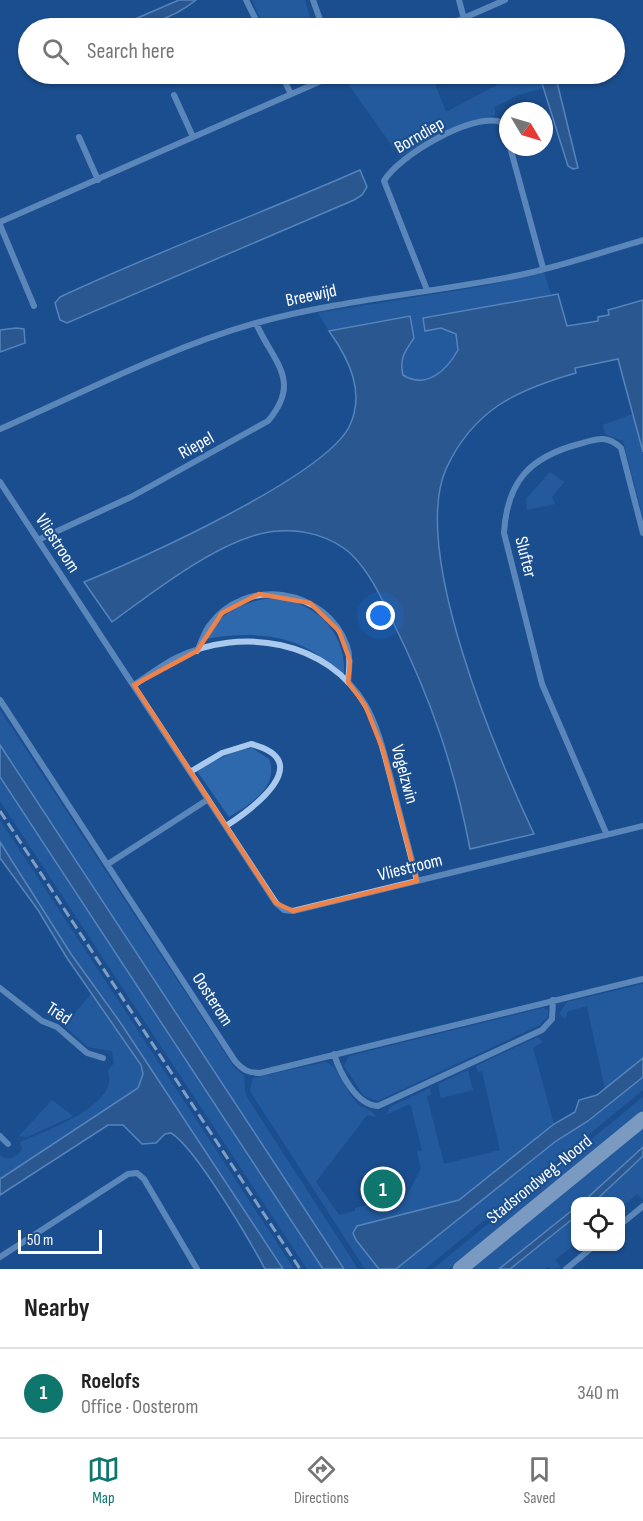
<!DOCTYPE html>
<meta charset="utf-8">
<style>
:root{--surface:#fff;--page:#f6f6f6;--text:#222;--muted:#767676;--line:#e0e0e0;--accent:#0f766e}
body{margin:0;font-family:"Sofia Sans Condensed",sans-serif;background:var(--page);color:var(--text)}
.controls{position:absolute;right:18px;bottom:18px;display:grid;overflow:hidden;border-radius:12px;box-shadow:0 2px 4px #0004}
.controls button{width:54px;height:54px;display:grid;place-items:center;padding:0;border:0;border-bottom:2px solid var(--line);background:var(--surface);color:var(--text);font:30px sans-serif}
.compass{position:absolute;left:499px;top:102px;width:54px;height:54px;border-radius:50%;background:var(--surface);box-shadow:0 2px 4px #0004;rotate:128deg}
.scale{position:absolute;left:18px;bottom:15px;width:84px;box-sizing:border-box;padding-left:6px;border:3px solid #fff;border-top:0;font-size:16px;line-height:21px;white-space:nowrap;color:#fff;-webkit-text-stroke:4px #1b4f8f;paint-order:stroke}
.you{position:absolute;left:381px;top:616px;width:21px;height:21px;margin:-15px;border:4px solid #fff;border-radius:50%;background:#1a73e8;box-shadow:0 0 0 9px #1a73e833}
.badge{display:grid;place-items:center;width:39px;height:39px;border-radius:50%;background:var(--accent);color:#fff;font-size:20px;font-weight:700}
.pin{position:absolute;translate:-50% -50%;border:3px solid #fff;box-shadow:0 2px 6px #0006}
.list{margin:0;padding:0;list-style:none}
h2{display:flex;justify-content:space-between;align-items:center;height:78px;margin:0;padding:0 24px;font-size:26px}
h2 small{font-size:20px;font-weight:400;color:var(--muted)}
.list li{display:grid;grid-template-columns:39px 1fr auto;gap:18px;align-items:center;box-sizing:border-box;height:90px;padding:0 24px;border-top:2px solid var(--line)}
.list b{display:block;font-size:22px;white-space:nowrap}
.list p{margin:0;font-size:20px;white-space:nowrap;color:var(--muted)}
.list em{font-size:20px;font-style:normal;color:var(--muted)}
.icon{flex:none;width:33px;height:33px;fill:none;stroke:currentColor;stroke-width:2;stroke-linecap:round;stroke-linejoin:round}
.map{position:relative;flex:none;width:643px;height:1269px;overflow:hidden}
.search{position:absolute;background:var(--surface);box-shadow:0 2px 4px #0004;left:18px;right:18px;top:18px;height:66px;display:flex;align-items:center;gap:15px;box-sizing:border-box;padding:0 21px;border-radius:33px;color:var(--muted);font-size:22px}
.sheet{height:168px;background:var(--surface)}
nav{display:flex;justify-content:space-around;align-items:center;box-sizing:border-box;height:84px;border-top:2px solid var(--line);background:var(--surface);font-size:16px;color:var(--muted)}
nav a{display:grid;justify-items:center;gap:3px}
nav .on{color:var(--accent)}
.map>svg:first-child{display:block}
.green{fill:#2e69ad}
.water{fill:#3c6290;stroke:#9cc4f0;stroke-width:1.5}
.lines{fill:none;stroke-linecap:round;stroke-linejoin:round}
.minor{stroke:#a9c9ee;stroke-width:6}
.primary{stroke:#f0f6ff;stroke-width:15}
.rail{stroke:#fff;stroke-width:3;stroke-dasharray:10 4.5;stroke-linecap:butt}
.marked{fill:none;stroke:#ee8249;stroke-width:4.5;stroke-linejoin:round}
.labels{text-anchor:middle;stroke-width:4.5;stroke-linejoin:round;paint-order:stroke}
.street-label{font-size:18px;fill:#fff;stroke:#1b4f8f}
</style>
<div class="map">
<svg width="643" height="1269" viewBox="0 0 643 1269">
<rect width="100%" height="100%" fill="#1b4f8f"/>
<!-- green -->
<path class="green" d="M 252,0 L 305,0 L 313,28 L 265,28 Z
M 362,74 L 431,74 L 446,112 L 518,74 L 539,74 L 544,88 L 518,95 L 495,107 L 495,115 L 437,135 L 400,157 L 346,81 Z
M 544,272 L 551,295 L 423,318 L 425,331 L 441,328 L 456,334 L 458,350 C 447,370 426,390 403,376 C 399,359 405,352 414,338 L 410,317 L 329,331 L 318,313 L 485,286 Z
M 633,414 L 643,452 L 643,516 L 623,441 L 605,434 L 603,425 Z
M 550,472 L 564,482 L 552,497 L 555,504 L 527,510 L 526,499 Z
M 272,598 C 314,600 347,632 344,675 C 332,668 323,657 310,650 C 278,632 241,633 206,639 C 217,613 245,601 272,598 Z
M 0,710 L 234,1067 L 244,1076 L 245,1091 L 248,1099 L 358,1269 L 344,1269 L 317,1231 L 0,745 Z
M 252,748 L 269,759 C 280,787 249,805 229,817 L 197,771 C 215,761 231,751 252,748 Z
M 0,777 L 323,1269 L 307,1269 L 0,801 Z
M 0,820 L 294,1269 L 283,1269 L 120,1022 L 71,954 L 0,842 Z
M 643,984 L 643,1058 L 605,1089 L 587,1006 L 568,1011 L 565,1019 L 559,1014 L 567,1002 Z
M 92,993 C 103,1010 147,1063 142,1080 C 139,1090 130,1094 122,1099 L 0,1179 L 0,1155 C 9,1162 16,1157 22,1150 L 20,1142 C 43,1132 121,1105 108,1071 L 114,1063 L 112,1051 L 88,1047 L 64,1026 Z
M 543,1008 L 548,1010 L 548,1016 L 539,1025 L 378,1101 L 364,1096 L 344,1066 L 349,1056 Z
M 538,1037 L 543,1042 L 533,1048 L 554,1124 L 459,1200 L 356,1240 L 379,1269 L 365,1269 L 250,1091 L 253,1078 L 326,1062 C 339,1068 345,1089 354,1100 C 361,1109 372,1108 376,1117 L 367,1115 L 316,1182 L 339,1215 L 355,1211 L 355,1208 L 407,1195 L 421,1169 L 417,1152 L 422,1150 L 411,1106 L 409,1104 L 386,1115 L 390,1107 L 430,1088 L 431,1094 L 427,1097 L 444,1164 L 500,1150 L 482,1071 L 478,1072 L 476,1066 Z
M 468,1070 L 473,1090 L 441,1098 L 438,1084 Z
M 643,1077 L 643,1090 L 425,1269 L 396,1269 L 556,1141 L 588,1121 Z
M 643,1097 L 643,1111 L 449,1269 L 433,1269 Z
M 52,1100 L 73,1116 L 27,1137 L 19,1136 Z
M 643,1127 L 643,1147 C 626,1161 595,1201 576,1202 L 575,1208 L 499,1269 L 470,1269 Z
M 643,1156 L 643,1200 L 637,1194 L 621,1207 L 620,1202 L 595,1202 Z
M 575,1217 L 575,1244 L 555,1260 L 561,1267 L 552,1269 L 549,1266 L 545,1269 L 510,1269 Z"/>
<!-- water -->
<path class="water" d="M 179,0 L 196,0 C 174,18 142,29 114,28 Z
M 539,74 L 555,74 L 578,168 L 573,169 L 568,166 Z
M 360,170 L 367,187 L 362,195 L 354,200 L 67,323 L 60,320 L 55,303 L 60,297 C 158,251 260,214 360,170 Z
M 558,294 L 567,326 L 598,321 L 598,317 L 609,315 L 608,310 L 643,300 L 643,452 L 618,359 L 575,368 L 576,373 C 516,390 473,410 446,469 C 410,552 497,755 534,834 L 470,849 C 454,765 431,699 393,622 C 381,597 370,572 350,553 C 330,536 303,529 278,531 C 226,534 153,592 112,622 L 84,582 C 139,560 323,477 349,427 C 366,393 349,359 329,331 L 410,316 L 414,338 C 405,351 399,359 403,375 C 426,390 447,370 458,350 L 456,334 L 441,328 L 425,331 L 423,318 Z
M 16,328 L 24,329 L 25,343 L 0,352 L 0,330 Z
M 0,745 L 344,1269 L 323,1269 L 0,777 Z
M 0,842 L 71,954 L 120,1022 L 283,1269 L 265,1269 C 250,1241 195,1147 171,1133 L 165,1134 L 156,1143 L 142,1144 L 123,1125 L 108,1125 L 0,1195 L 0,1179 L 138,1088 L 143,1074 L 141,1065 L 67,958 L 38,910 L 0,858 Z
M 643,1058 L 643,1077 L 588,1121 L 556,1141 L 396,1269 L 379,1269 L 356,1240 L 353,1233 L 357,1226 L 459,1200 L 554,1124 L 575,1112 L 579,1100 L 597,1095 Z
M 643,1147 L 643,1156 L 595,1201 L 584,1201 Z
M 575,1208 L 575,1217 L 510,1269 L 499,1269 Z"/>
<g class="lines">
<!-- minor -->
<path class="minor" d="M 246,0 L 260,28
M 313,0 L 323,28
M 459,0 L 464,19
M 441,28 L 505,0
M 281,74 L 291,94
M 174,95 L 193,137
M 79,137 L 98,180
M 510,147 L 543,268
M 0,222 L 337,74
M 0,225 L 34,306
M 427,290 L 384,181 C 398,156 473,112 501,122 L 508,138
M 0,429 C 84,392 168,348 256,323 C 343,299 433,293 520,275 C 562,266 603,252 643,240
M 0,482 L 276,903 L 284,910 L 293,911 L 643,826
M 38,540 L 131,497 L 268,421 C 303,380 272,361 256,323
M 197,651 C 201,643 204,633 209,626 C 245,575 326,588 347,646 C 351,658 349,670 348,682
M 134,685 C 148,676 162,665 176,658 C 241,626 328,640 366,706 C 379,729 385,757 392,783 C 400,816 409,848 417,881
M 0,700 L 235,1061 C 243,1070 248,1073 260,1073 L 643,979
M 190,772 L 222,753 L 251,744 C 318,761 252,809 226,826
M 607,835 L 542,684 L 504,533 C 507,481 530,457 579,444 C 596,439 607,434 621,448 L 643,533
M 108,864 L 207,800
M 0,988 L 42,1021 L 57,1027 L 87,1053 L 103,1058
M 334,1054 C 340,1073 356,1105 378,1106 L 542,1030 L 552,1019 L 553,1000
M 0,1136 L 8,1144
M 620,1225 L 643,1206
M 0,1257 L 128,1174 L 137,1173 L 144,1179 L 197,1269
M 566,1269 L 594,1246"/>
<!-- primary -->
<path class="primary" d="M 460,1269 L 643,1119"/>
<!-- rail -->
<path class="rail" d="M 0,811 L 300,1269"/>
</g>
<!-- marked area -->
<path d="M0 0H643V1269H0ZM 259,594 L 310,603 L 339,631 L 350,661 L 348,682 L 365,705 L 383,750 L 417,881 L 293,911 L 276,903 L 134,685 L 197,651 L 222,613 Z" fill="#1b4f8f" fill-opacity=".55" fill-rule="evenodd"/>
<path class="marked" d="M 259,594 L 310,603 L 339,631 L 350,661 L 348,682 L 365,705 L 383,750 L 417,881 L 293,911 L 276,903 L 134,685 L 197,651 L 222,613 Z"/>
<g class="labels">
<!-- street labels -->
<g class="street-label">
<text transform="translate(419 135) rotate(-30)" y="6">Borndiep</text>
<text transform="translate(311 295) rotate(-12)" y="6">Breewijd</text>
<text transform="translate(196 445) rotate(-29)" y="6">Riepel</text>
<text transform="translate(58 543) rotate(57)" y="6">Vliestroom</text>
<text transform="translate(526 557) rotate(76)" y="6">Slufter</text>
<text transform="translate(405 774) rotate(75)" y="6">Vogelzwin</text>
<text transform="translate(410 867) rotate(-14)" y="6">Vliestroom</text>
<text transform="translate(213 999) rotate(57)" y="6">Oosterom</text>
<text transform="translate(59 1013) rotate(33)" y="6">Trêd</text>
<text transform="translate(539 1179) rotate(-39)" y="6">Stadsrondweg-Noord</text>
</g>
</g>
</svg>
<div class="controls">
<button><svg class="icon" aria-label="locate" viewBox="0 0 24 24"><circle cx="12" cy="12" r="6"/><path d="M12 2v4M12 18v4M2 12h4M18 12h4"/></svg></button>
</div>
<svg class="compass" viewBox="-18 -18 36 36"><path d="M0-13l5 13h-10z" fill="#e53935"/><path d="M0 13l5-13h-10z" fill="#767676"/></svg>
<div class="scale">50 m</div>
<div class="you"></div>
<div class="pin badge" style="left:383px;top:1189px">1</div>
<div class="search"><svg class="icon" aria-label="search" viewBox="0 0 24 24"><circle cx="10" cy="10" r="6"/><path d="M15 15l6 6"/></svg>Search here</div>
</div>
<section class="sheet">
<h2>Nearby<small></small></h2>
<ul class="list">
<li><span class="badge">1</span><div><b>Roelofs</b><p>Office · Oosterom</p></div><em>340 m</em></li>
</ul>
</section>
<nav>
<a class="on"><svg class="icon" aria-label="map" viewBox="0 0 24 24"><path d="M3 6l6-2 6 2 6-2v14l-6 2-6-2-6 2zM9 4v14M15 6v14"/></svg>Map</a>
<a><svg class="icon" aria-label="directions" viewBox="0 0 24 24"><path d="M12 3l9 9-9 9-9-9zM9 14v-3h6M13 9l2 2-2 2"/></svg>Directions</a>
<a><svg class="icon" aria-label="saved" viewBox="0 0 24 24"><path d="M7 4h10v16l-5-4-5 4z"/></svg>Saved</a>
</nav>
